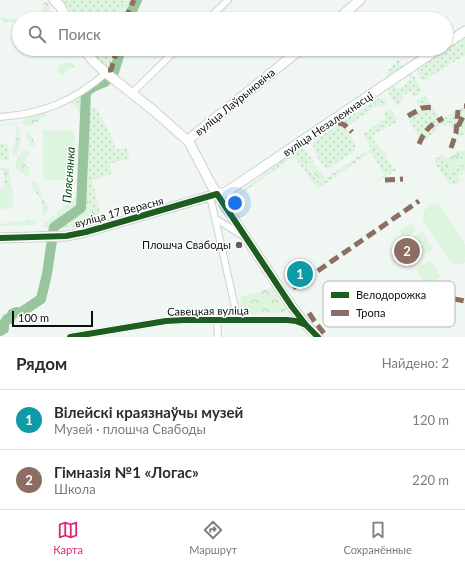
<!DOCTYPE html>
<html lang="ru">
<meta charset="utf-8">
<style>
:root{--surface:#fff;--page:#f2f2f3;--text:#2b2b33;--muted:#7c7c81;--line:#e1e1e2;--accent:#db2777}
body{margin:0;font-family:Lato,sans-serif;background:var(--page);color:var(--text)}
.scale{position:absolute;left:12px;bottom:10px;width:81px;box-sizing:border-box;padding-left:4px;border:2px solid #0c0f0d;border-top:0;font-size:11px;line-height:14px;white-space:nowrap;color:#0c0f0d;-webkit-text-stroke:3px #fff;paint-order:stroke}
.you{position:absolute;left:235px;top:203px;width:14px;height:14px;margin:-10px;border:3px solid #fff;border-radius:50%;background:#1a73e8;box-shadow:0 0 0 6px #1a73e833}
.badge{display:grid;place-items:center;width:26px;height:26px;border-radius:50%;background:var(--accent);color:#fff;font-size:13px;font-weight:700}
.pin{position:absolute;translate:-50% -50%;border:2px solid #fff;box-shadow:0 1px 4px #0006}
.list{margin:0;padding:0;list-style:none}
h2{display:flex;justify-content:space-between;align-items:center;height:52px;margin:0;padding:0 16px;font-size:17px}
h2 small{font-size:13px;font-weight:400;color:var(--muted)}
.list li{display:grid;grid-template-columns:26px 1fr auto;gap:12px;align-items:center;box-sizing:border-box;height:60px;padding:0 16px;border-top:1px solid var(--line)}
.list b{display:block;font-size:15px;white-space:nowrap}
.list p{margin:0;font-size:13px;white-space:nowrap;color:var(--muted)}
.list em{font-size:13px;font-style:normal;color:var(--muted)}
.icon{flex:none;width:22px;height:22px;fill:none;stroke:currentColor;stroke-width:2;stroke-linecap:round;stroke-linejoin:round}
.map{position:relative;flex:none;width:465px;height:337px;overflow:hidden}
.search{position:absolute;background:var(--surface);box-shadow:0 1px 3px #0004;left:12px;right:12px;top:12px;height:44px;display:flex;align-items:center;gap:10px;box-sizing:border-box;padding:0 14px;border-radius:22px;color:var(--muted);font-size:15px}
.sheet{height:172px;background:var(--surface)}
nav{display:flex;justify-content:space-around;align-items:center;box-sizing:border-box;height:56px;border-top:1px solid var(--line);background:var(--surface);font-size:11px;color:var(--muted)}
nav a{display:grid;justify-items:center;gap:2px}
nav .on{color:var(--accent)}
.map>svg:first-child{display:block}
.grass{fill:url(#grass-dots)}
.forest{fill:url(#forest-crowns)}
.garden{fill:#ddf4df}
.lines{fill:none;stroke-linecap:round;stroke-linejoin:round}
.river{stroke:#98c49e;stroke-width:10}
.street-casing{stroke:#ced2ce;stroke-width:8}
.secondary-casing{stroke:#ced2ce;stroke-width:11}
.street{stroke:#fdfefd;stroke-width:6}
.secondary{stroke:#fdfefd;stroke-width:9}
.quiet{stroke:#8d6e63;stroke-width:5;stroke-dasharray:10 5;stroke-linecap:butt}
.cycleway-casing{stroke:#fff;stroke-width:8}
.cycleway{stroke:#1b5e20;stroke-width:6}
.poi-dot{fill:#5c605d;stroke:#fff;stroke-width:1.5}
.labels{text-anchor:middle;stroke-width:3;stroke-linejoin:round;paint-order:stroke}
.street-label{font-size:11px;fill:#0c0f0d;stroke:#fff}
.poi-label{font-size:11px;fill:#0c0f0d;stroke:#fff;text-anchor:end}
.water-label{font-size:12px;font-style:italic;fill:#034a18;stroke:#fff}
.key{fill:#fff;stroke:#b6b7b6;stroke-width:1}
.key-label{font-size:11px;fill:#0c0f0d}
</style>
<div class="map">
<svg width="465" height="337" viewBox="0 0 465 337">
<defs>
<pattern id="grass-dots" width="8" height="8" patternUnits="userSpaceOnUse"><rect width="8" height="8" fill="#ddf4df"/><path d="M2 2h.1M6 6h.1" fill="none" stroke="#bcd0be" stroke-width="1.8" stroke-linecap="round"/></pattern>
<pattern id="forest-crowns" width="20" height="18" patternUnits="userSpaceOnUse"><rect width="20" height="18" fill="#ddf4df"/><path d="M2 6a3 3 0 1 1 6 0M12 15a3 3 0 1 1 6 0" fill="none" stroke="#bcd0be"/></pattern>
</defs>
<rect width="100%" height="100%" fill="#f0f6f1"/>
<!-- grass -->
<path class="grass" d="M 59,0 L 137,0 L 128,19 L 71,19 Z
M 465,36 L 465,55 L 423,81 L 416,69 Z
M 89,49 L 121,49 L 113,73 L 95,58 Z
M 398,59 L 403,68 L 385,80 L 389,70 Z
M 411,74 L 414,76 L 422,91 L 415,97 L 411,92 C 406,93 401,95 402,101 L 399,105 L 397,106 L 388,92 L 388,89 L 394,85 L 397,90 L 411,80 L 408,75 Z
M 105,78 L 108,79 C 103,84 92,87 86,92 L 86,101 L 90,108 L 95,106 L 111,136 L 116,150 L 126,147 L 130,158 L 109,164 L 112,174 L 92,180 L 102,218 C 84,225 61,234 42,226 L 80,193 L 81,118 C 80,112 78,105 71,103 C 61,102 39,119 28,122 C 21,125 8,124 0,125 L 0,124 L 21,123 L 25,116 C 55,113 78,95 102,79 Z
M 423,96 L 425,96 L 441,120 L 465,105 L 465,132 L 464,133 L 464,134 L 459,137 L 448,124 L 445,126 L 443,124 L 441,126 L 440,124 L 437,127 L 438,128 L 433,131 L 434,133 L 423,141 L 420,139 L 408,118 L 421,109 L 416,101 Z
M 378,98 L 384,99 L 386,102 L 386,105 L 383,107 L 380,107 L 378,105 L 345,128 L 356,146 L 355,151 L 329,168 L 326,168 C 319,159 311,152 314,141 Z
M 391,110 L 398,121 C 390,127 380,130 372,136 L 375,140 L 374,141 L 381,150 L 382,150 L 386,155 L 385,156 L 392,166 L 393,166 L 396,170 L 371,186 L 385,174 L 370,152 L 318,189 L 294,156 L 233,200 L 232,198 L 259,179 L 266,172 L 300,149 L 304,149 L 314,162 L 307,167 L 319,183 L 371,148 L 363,134 L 386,118 L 385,116 L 385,113 L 388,111 Z
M 0,143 C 11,143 9,152 9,160 L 0,160 Z
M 458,151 L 465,151 L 465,171 L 457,177 L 461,182 L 452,185 L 449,184 L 435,164 L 435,160 L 437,158 L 443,155 L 446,159 Z
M 9,167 L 10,186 L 5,187 L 3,170 L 0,169 L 0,168 Z"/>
<!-- forest -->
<path class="forest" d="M 46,2 L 49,5 L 50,9 L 47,19 L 36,19 L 37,15 L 42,12 L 44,3 Z
M118 9a5 5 0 1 1 10 0a5 5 0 1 1-10 0Z
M 2,17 C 6,17 8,20 14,18 L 17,21 L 19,20 L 19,24 L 3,21 L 1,19 Z
M 70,62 L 73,63 L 74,66 L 72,68 L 69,68 L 67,69 L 66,73 L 62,75 L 60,74 L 57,70 C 61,62 63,64 70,62 Z
M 47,111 L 46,115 C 40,119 33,128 25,125 L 23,121 L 24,118 C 29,116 33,116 38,115 C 41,115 43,112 47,111 Z
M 16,127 L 17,127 C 21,129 21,132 20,136 L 21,139 L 18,151 L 16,155 L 13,154 C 11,146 15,145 16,138 C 17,134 15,131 16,127 Z
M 26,133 C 32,136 34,139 35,146 L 33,147 C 28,143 26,139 26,133 Z
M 24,150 L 27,150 L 29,154 L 25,162 L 26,166 L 29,168 L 30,172 L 29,175 L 28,176 L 25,175 L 15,167 C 16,161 19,153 24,150 Z
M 456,153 L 460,159 L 464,157 L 465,163 L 450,173 L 443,162 Z
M 314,164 L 325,178 L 319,182 L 309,167 Z
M 33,181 L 37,182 C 38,184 40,187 41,191 C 41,192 41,193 41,194 C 43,204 52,204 46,215 L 43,215 C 42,211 43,208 42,204 C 41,196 35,192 31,186 L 31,183 Z
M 78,199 C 91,201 95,206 92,219 C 85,224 84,223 76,223 C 71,224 69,226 63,225 L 63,222 L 60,221 L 54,225 L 50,225 L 49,222 L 51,219 L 73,201 Z
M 34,219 L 36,220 L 36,225 L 0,226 L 0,224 L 7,223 L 11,221 L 16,221 L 23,222 Z
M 272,288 L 286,310 L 286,312 L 285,313 L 245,314 L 243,313 L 240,297 Z"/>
<!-- garden -->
<path class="garden" d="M 43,130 L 75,131 L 74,180 L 43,180 Z
M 12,186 L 13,208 L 0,209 L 0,187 Z
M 434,203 L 438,204 L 441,207 L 465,245 L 465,262 C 460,265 454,265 450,261 L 424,223 C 420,213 426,207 434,203 Z
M 412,223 L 417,230 L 404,238 L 400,230 Z
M 423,231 L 433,249 L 417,259 L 406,241 Z
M 430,260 L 441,277 L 427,286 L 416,269 Z"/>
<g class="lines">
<!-- river -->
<path class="river" d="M 128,19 L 137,0
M 0,331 L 4,329 L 4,324 L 7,319 L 10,319 L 12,314 L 17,312 L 20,313 L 41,299 L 47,274 L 54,227 L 81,208 L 86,92 L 93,87 L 105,82 L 114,72 L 121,49"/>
<defs>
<path id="street" d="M 208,19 L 228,0
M 131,94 L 177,49
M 0,117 C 43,114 74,101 106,73
M 210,196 L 238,320
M 216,219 L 243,236
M 217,320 L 218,337
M 70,337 L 166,321 L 185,320 L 287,320 L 296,321 L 304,324"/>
<path id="secondary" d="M 54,0 L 60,6 L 67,19
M 338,19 L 360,0
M 446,44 L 465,31
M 84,49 L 93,61 L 106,73 L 153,110 L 189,142 L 212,186 L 217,194 L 292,307 L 306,325 L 318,337
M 188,140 L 301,49
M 0,238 L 66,236 L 86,232 L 217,194 L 226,192 L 438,49"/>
</defs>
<!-- street casing -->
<use href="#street" class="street-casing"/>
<!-- secondary casing -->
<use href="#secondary" class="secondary-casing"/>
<!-- street -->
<use href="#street" class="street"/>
<!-- secondary -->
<use href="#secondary" class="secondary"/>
<!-- quiet -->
<path class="quiet" d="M 125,19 L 134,0
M 108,70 L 111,70 L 117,49
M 464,106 L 465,106
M 408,116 L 422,108 L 435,107
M 338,123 C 344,123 348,128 352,132
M 458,126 L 465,113
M 419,144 C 425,130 429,126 443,118
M 451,148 L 456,133 L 458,110
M 385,180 L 403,179
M 293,288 L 419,201
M 441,293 L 449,294 L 454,299 L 465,301
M 309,313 L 315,322 L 327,337"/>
<defs>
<path id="cycleway" d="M 0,238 L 66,236 L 86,232 L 217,194 L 292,307 L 306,325
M 70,337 L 166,321 L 185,320 L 287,320 L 296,321 L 306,325 L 318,337"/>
</defs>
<!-- cycleway casing -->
<use href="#cycleway" class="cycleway-casing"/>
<!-- cycleway -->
<use href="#cycleway" class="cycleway"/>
</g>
<!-- markers -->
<circle class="poi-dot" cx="239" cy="245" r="4"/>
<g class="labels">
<!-- street labels -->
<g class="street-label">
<text transform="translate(235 102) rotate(-39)" y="4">вуліца Лаўрыновіча</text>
<text transform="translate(328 124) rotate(-34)" y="4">вуліца Незалежнасці</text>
<text transform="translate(119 212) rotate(-15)" y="4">вуліца 17 Верасня</text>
<text transform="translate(208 311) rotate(-1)" y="4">Савецкая вуліца</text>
</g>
<!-- poi labels -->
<g class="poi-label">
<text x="231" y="249">Плошча Свабоды</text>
</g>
<!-- water labels -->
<g class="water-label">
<text transform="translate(69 175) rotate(-86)" y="4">Пляснянка</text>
</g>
</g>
<!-- legend -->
<rect x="323" y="281" width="132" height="46" rx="6" class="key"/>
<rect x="331" y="292" width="18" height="6" fill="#1b5e20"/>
<rect x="331" y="310" width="18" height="6" fill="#8d6e63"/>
<g class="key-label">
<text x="356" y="299">Велодорожка</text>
<text x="356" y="317">Тропа</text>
</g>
</svg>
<div class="scale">100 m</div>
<div class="you"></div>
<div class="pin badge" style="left:300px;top:274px;background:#0f9aa8">1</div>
<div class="pin badge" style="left:407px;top:251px;background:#8d6e63">2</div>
<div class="search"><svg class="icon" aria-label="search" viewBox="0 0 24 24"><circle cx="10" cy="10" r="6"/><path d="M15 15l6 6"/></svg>Поиск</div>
</div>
<section class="sheet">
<h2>Рядом<small>Найдено: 2</small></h2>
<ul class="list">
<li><span class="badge" style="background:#0f9aa8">1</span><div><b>Вілейскі краязнаўчы музей</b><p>Музей · плошча Свабоды</p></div><em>120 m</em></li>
<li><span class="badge" style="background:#8d6e63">2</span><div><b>Гімназія №1 «Логас»</b><p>Школа</p></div><em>220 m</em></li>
</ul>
</section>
<nav>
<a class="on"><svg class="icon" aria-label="map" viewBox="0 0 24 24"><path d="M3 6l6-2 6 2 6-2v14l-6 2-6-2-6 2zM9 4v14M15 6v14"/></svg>Карта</a>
<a><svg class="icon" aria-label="directions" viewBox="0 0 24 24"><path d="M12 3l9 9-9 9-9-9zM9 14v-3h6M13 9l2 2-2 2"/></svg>Маршрут</a>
<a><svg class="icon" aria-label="saved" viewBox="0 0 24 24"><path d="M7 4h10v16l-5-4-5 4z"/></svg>Сохранённые</a>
</nav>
